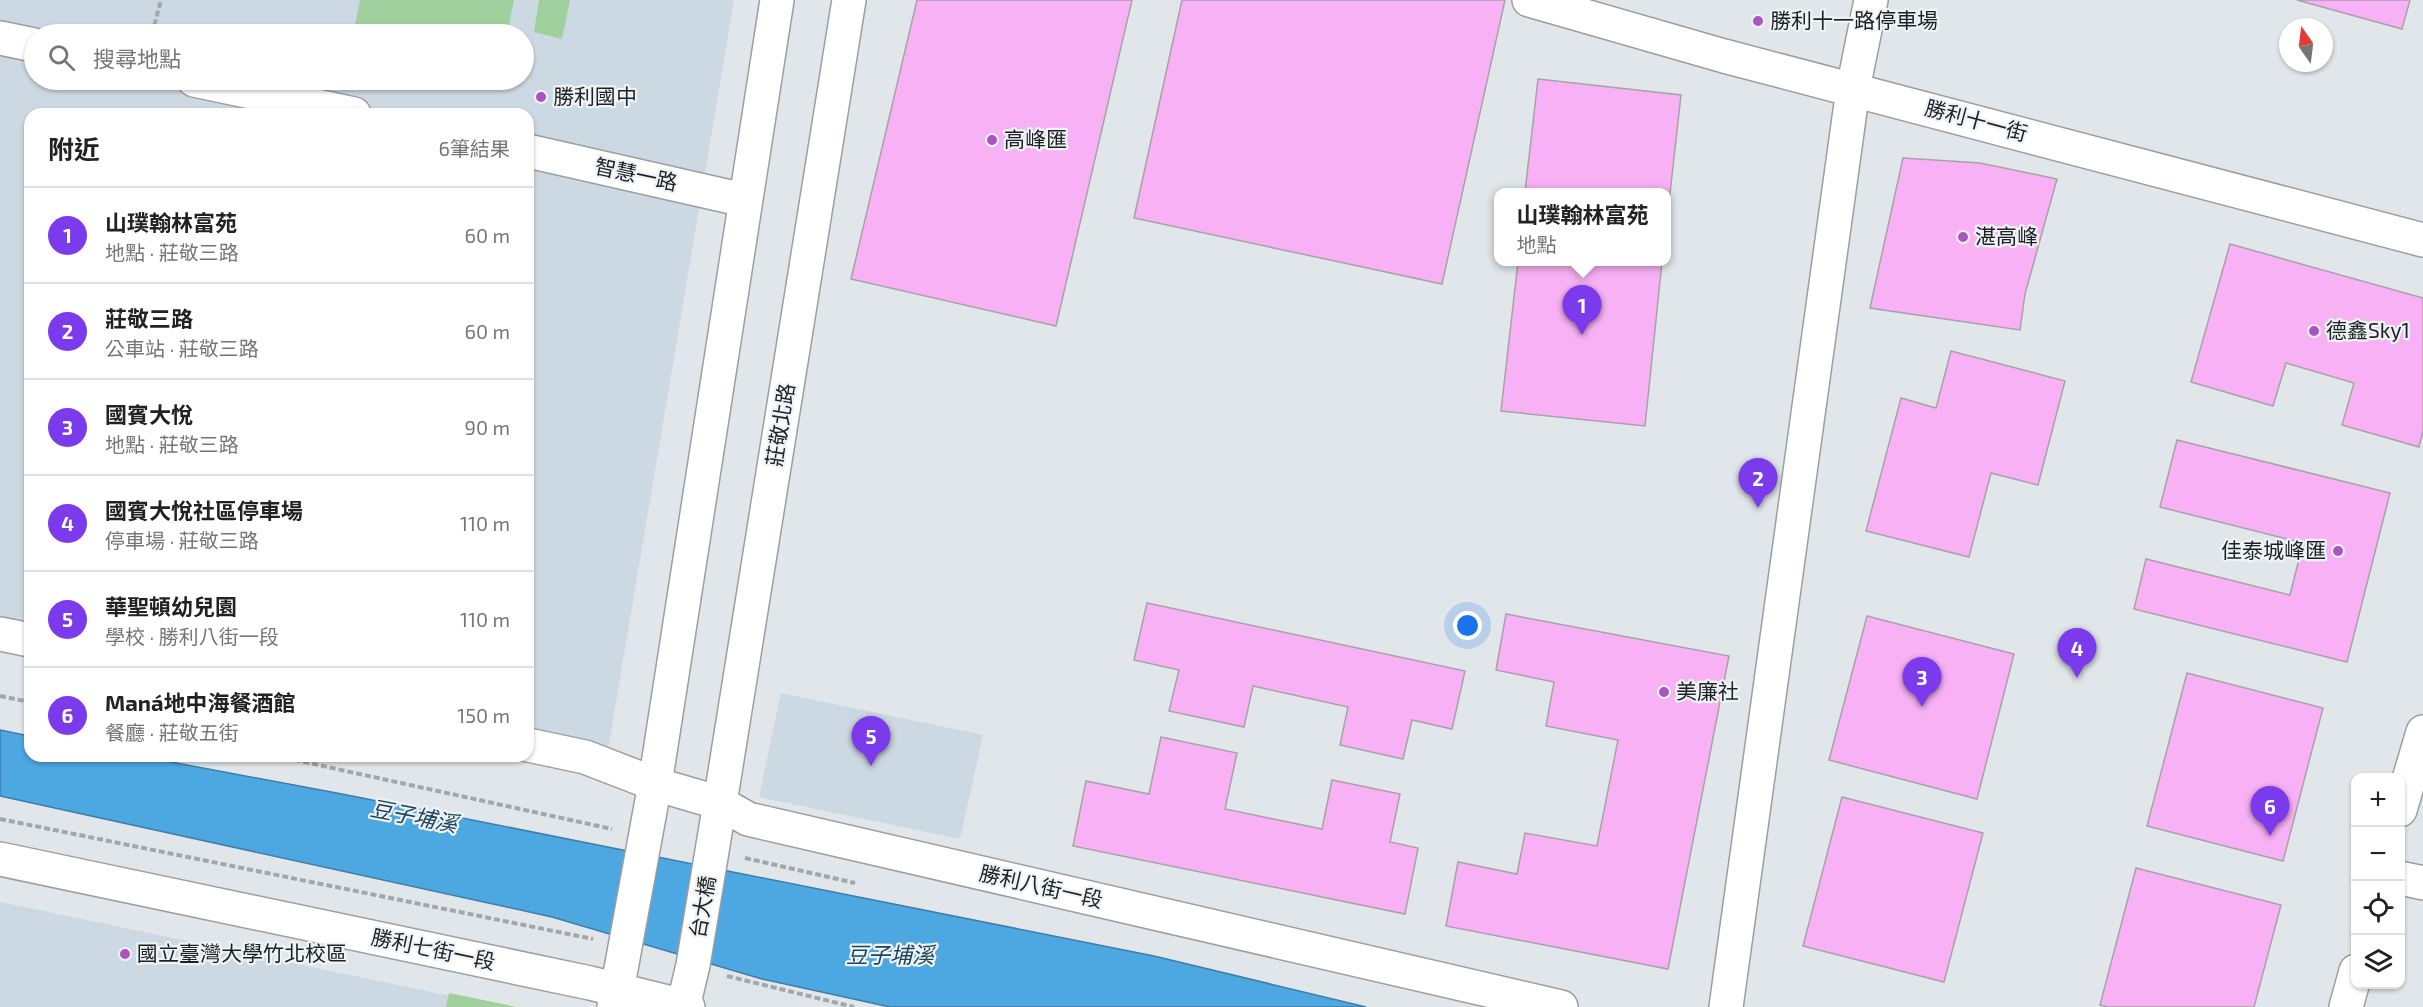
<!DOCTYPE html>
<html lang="zh-TW">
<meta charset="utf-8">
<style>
:root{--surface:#fff;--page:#f2f2f2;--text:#222;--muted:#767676;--line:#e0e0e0;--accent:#7c3aed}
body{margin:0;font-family:"Exo 2","Noto Sans TC",sans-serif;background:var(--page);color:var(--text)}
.controls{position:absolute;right:18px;bottom:18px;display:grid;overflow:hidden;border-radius:12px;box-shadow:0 2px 4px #0004}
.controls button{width:54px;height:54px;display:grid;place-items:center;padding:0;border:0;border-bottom:2px solid var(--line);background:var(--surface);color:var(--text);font:30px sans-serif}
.compass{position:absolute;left:2279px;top:18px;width:54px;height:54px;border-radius:50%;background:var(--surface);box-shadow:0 2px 4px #0004;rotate:346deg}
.you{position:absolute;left:1468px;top:626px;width:21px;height:21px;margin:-15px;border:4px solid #fff;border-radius:50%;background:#1a73e8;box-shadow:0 0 0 9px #1a73e833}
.badge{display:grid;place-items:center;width:39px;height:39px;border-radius:50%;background:var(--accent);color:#fff;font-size:20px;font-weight:700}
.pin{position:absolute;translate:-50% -50px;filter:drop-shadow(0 2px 3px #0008)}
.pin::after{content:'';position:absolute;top:32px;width:21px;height:18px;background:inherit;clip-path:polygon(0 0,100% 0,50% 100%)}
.popup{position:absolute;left:1494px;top:188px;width:177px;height:78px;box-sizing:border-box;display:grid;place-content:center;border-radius:12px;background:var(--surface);filter:drop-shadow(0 2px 4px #0005);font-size:20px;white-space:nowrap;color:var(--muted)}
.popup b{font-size:22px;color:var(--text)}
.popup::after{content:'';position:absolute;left:50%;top:100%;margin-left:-12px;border:12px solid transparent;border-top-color:var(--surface)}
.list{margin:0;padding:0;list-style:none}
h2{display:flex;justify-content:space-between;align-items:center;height:78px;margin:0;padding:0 24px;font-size:26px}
h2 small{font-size:20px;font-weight:400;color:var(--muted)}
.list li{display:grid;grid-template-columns:39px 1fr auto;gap:18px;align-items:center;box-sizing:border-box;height:96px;padding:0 24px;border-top:2px solid var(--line)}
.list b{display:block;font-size:22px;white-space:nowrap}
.list p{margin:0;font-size:20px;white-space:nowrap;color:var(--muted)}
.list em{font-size:20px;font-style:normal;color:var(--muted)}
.icon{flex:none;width:33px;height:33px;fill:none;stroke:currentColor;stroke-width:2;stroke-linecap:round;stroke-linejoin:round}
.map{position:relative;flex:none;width:2423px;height:1007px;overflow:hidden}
.search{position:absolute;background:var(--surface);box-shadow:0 2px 4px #0004;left:24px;top:24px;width:510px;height:66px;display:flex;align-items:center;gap:15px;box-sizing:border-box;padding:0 21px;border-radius:33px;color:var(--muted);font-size:22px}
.panel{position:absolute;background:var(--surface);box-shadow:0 2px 4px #0004;left:24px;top:108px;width:510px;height:654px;border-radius:18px}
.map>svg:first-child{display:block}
.built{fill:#cdd9e2;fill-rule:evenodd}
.green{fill:#a1d09f}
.water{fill:#4da7e1;stroke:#3f7ea8;stroke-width:1.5}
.building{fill:#f9b1f5;stroke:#a7a2a7;stroke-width:1.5}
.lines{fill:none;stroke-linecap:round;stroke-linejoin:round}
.street-casing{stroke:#9a9fa3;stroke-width:36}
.secondary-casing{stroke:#9a9fa3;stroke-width:36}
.path{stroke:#a2a7aa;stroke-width:4;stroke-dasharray:6 3;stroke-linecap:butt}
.street{stroke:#fff;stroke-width:33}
.secondary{stroke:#fff;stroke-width:33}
.poi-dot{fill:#aa54c2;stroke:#eef3f7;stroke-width:2}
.labels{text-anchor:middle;stroke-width:4.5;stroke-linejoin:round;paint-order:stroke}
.poi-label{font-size:21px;fill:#1e2022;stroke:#eef3f7;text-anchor:start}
.street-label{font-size:21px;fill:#1e2022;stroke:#eef3f7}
.water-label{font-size:22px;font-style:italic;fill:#1e445c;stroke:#eef3f7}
</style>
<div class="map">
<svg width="2423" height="1007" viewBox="0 0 2423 1007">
<rect width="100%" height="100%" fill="#e0e6ea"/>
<!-- built -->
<path class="built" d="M 0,0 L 734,0 L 604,774 L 528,756 L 528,114 L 30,114 L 30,652 L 0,645 ZM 34,34 L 524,34 L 524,80 L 34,80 Z
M 781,693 L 983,735 L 960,839 L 759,797 Z
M 0,902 L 499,1006 L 499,1007 L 0,1007 Z"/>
<!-- green -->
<path class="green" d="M 360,0 L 514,0 L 507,34 L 402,34 L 355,25 Z
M 539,0 L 570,0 L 562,39 L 534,32 Z
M 449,993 L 517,1007 L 446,1007 Z"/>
<!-- water -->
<path class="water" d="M 0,730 L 30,736 L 30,756 L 139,756 L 342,794 L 1154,956 L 1366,1007 L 890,1007 L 762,979 L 552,917 L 0,796 Z"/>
<!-- building -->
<path class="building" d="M 917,0 L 1132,0 L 1056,326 L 851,279 Z
M 1182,0 L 1505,0 L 1442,284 L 1134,218 Z
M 2297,0 L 2410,0 L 2402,29 Z
M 1538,79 L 1681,95 L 1666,229 L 1666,192 L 1525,192 Z
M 1903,158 L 1980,163 L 2057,179 L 2025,294 L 2020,330 L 1870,308 Z
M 2230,244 L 2423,298 L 2423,431 L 2419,447 L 2342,425 L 2354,383 L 2286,363 L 2273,406 L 2191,382 Z
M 1518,262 L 1662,262 L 1645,426 L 1501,411 Z
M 1951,351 L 2065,381 L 2038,485 L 1991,473 L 1969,557 L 1866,531 L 1901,398 L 1936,408 Z
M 2177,440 L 2390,493 L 2347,662 L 2134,609 L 2146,559 L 2290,595 L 2303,543 L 2160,507 Z
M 1147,603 L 1465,671 L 1452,729 L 1412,720 L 1403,759 L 1340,745 L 1348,707 L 1253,686 L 1244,727 L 1169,711 L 1179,670 L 1134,660 Z
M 1506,614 L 1729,656 L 1668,969 L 1446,926 L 1458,862 L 1517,874 L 1525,833 L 1597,846 L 1618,740 L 1546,726 L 1554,682 L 1496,670 Z
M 1867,616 L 2014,654 L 1977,799 L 1829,760 Z
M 2187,673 L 2323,708 L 2283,861 L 2147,826 Z
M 1161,737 L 1237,753 L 1225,809 L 1322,829 L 1332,780 L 1400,794 L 1390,842 L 1418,848 L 1405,914 L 1073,846 L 1086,781 L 1149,794 Z
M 1842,797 L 1983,833 L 1944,982 L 1803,946 Z
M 2136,868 L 2281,905 L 2254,1007 L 2108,1007 L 2100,1005 Z"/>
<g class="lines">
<defs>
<path id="street" d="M 1529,0 L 1724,56 L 2423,240
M 0,38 L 34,45
M 194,80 L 354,114
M 528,151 L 744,200
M 2400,810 L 2423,732
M 2400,878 L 2423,883
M 1726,1007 L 1853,89 L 1871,0
M 2346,1007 L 2356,971"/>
<path id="secondary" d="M 0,634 L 30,640
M 528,745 L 585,757 L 655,784 L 720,803 L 748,819 L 1561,1007
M 0,859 L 590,983 L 688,1007
M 614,1007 L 655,784 L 777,0
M 683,1007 L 693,965 L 720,803 L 849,0"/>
</defs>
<!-- street casing -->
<use href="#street" class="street-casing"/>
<!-- secondary casing -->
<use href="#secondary" class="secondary-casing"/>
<!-- path -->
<path class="path" d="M 152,34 L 161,0
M 0,696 L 30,702
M 277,756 L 612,829
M 0,819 L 593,939
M 745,858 L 855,883
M 727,976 L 854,1007"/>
<!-- street -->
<use href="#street" class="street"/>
<!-- secondary -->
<use href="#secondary" class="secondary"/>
</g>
<!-- markers -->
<g class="poi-dot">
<circle cx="1758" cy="21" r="6"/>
<circle cx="541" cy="97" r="6"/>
<circle cx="992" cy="140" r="6"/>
<circle cx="1963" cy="237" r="6"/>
<circle cx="2314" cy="331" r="6"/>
<circle cx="2338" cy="551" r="6"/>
<circle cx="1664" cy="692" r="6"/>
<circle cx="125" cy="954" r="6"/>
</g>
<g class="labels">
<!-- poi labels -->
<g class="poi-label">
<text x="1770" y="28">勝利十一路停車場</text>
<text x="553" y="104">勝利國中</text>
<text x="1004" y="147">高峰匯</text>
<text x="1975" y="244">湛高峰</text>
<text x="2326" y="338">德鑫Sky1</text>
<text x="2326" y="558" text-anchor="end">佳泰城峰匯</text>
<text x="1676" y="699">美廉社</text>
<text x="137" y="961">國立臺灣大學竹北校區</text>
</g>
<!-- street labels -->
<g class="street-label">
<text transform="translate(1976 121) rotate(15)" y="7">勝利十一街</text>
<text transform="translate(636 175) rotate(12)" y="7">智慧一路</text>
<text transform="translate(781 425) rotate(-81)" y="7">莊敬北路</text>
<text transform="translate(1041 887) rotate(13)" y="7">勝利八街一段</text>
<text transform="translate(703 907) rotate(-80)" y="7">台大橋</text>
<text transform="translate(433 950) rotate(12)" y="7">勝利七街一段</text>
</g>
<!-- water labels -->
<g class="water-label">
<text transform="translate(414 816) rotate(11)" y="8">豆子埔溪</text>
<text x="890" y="963">豆子埔溪</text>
</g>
</g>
</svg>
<div class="controls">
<button>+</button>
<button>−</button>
<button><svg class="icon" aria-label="locate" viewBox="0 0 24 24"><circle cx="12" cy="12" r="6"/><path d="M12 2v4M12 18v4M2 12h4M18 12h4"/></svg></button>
<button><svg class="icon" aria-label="layers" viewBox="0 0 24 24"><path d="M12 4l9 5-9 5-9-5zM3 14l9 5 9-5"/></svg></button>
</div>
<svg class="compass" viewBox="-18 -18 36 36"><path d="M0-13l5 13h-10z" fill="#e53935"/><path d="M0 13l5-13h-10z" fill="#767676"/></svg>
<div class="you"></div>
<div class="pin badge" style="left:1582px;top:335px">1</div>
<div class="popup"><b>山璞翰林富苑</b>地點</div>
<div class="pin badge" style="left:1758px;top:508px">2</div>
<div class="pin badge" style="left:1922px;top:707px">3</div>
<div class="pin badge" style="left:2077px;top:678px">4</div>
<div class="pin badge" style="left:871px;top:766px">5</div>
<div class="pin badge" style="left:2270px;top:836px">6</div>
<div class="search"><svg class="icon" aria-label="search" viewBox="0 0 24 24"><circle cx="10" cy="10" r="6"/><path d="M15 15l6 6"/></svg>搜尋地點</div>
<section class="panel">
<h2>附近<small>6筆結果</small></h2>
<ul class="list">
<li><span class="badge">1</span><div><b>山璞翰林富苑</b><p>地點 · 莊敬三路</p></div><em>60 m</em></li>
<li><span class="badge">2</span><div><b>莊敬三路</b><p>公車站 · 莊敬三路</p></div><em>60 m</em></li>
<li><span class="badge">3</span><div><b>國賓大悅</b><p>地點 · 莊敬三路</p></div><em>90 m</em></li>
<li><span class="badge">4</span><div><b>國賓大悅社區停車場</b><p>停車場 · 莊敬三路</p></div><em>110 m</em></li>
<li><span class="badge">5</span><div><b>華聖頓幼兒園</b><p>學校 · 勝利八街一段</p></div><em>110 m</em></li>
<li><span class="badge">6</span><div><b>Maná地中海餐酒館</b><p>餐廳 · 莊敬五街</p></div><em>150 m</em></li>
</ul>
</section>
</div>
